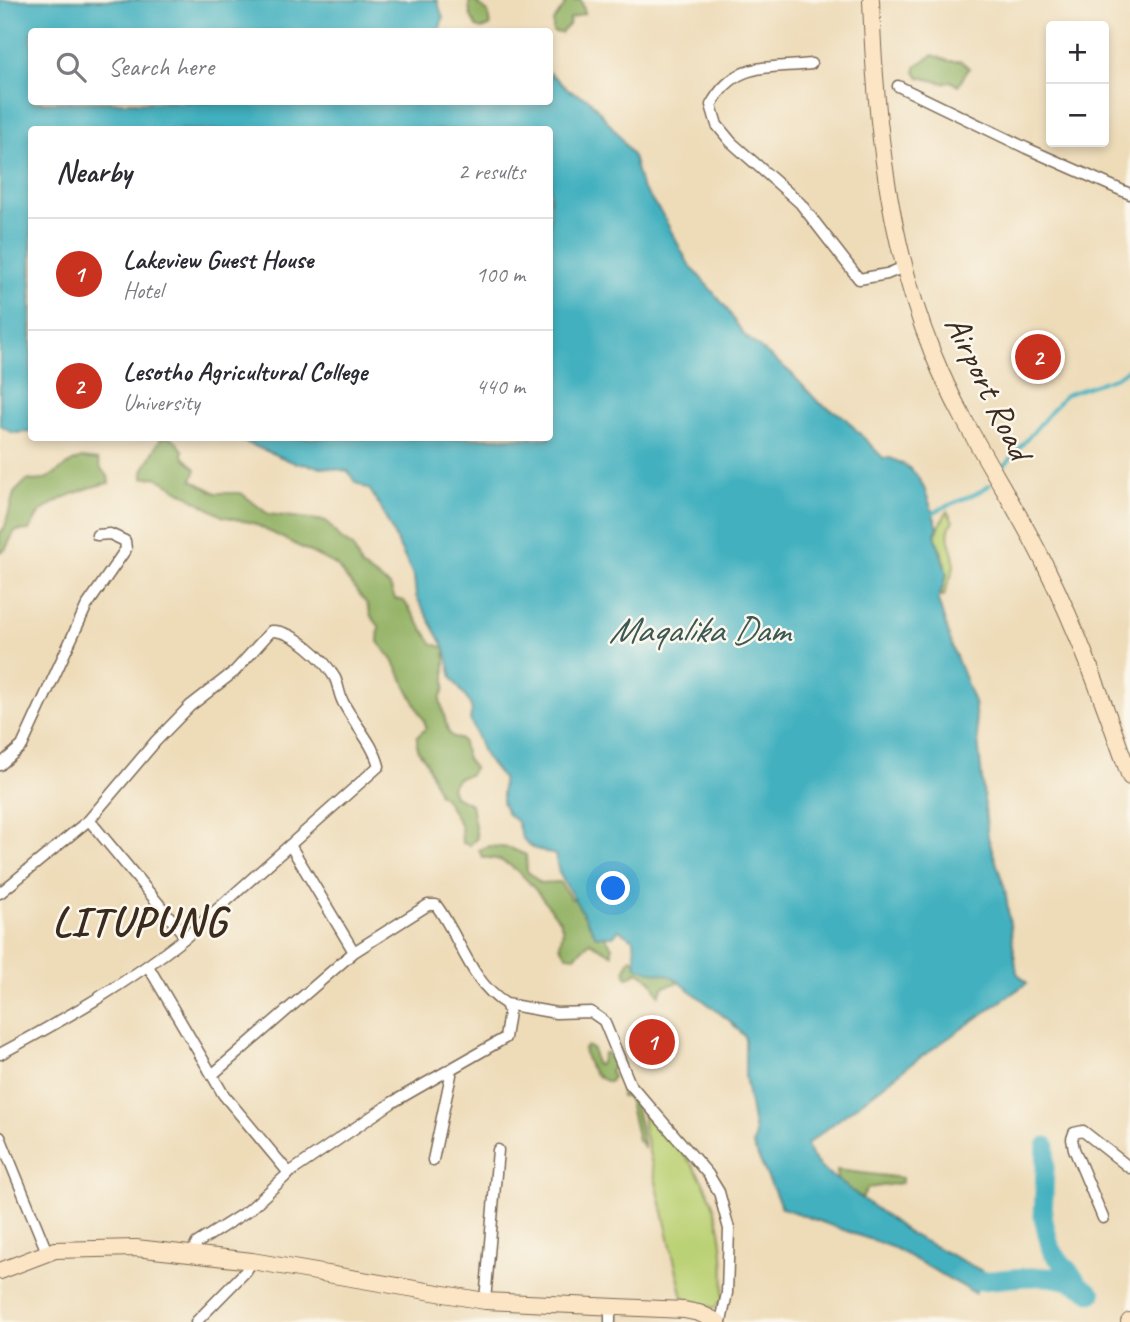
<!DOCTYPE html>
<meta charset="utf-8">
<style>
:root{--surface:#fff;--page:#f7f7f7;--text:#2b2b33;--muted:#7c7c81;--line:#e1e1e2;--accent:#c8321e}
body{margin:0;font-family:Caveat,sans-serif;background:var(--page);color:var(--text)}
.controls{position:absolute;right:21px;top:21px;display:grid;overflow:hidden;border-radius:7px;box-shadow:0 4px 10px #0003}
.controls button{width:63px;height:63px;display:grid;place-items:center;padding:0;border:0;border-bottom:2px solid var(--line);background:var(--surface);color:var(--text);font:35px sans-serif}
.you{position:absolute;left:614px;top:889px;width:24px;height:24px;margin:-18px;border:5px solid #fff;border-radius:50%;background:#1a73e8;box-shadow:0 0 0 10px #1a73e833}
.badge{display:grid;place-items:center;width:46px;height:46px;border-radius:50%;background:var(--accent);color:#fff;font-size:23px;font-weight:700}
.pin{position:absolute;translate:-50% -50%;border:4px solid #fff;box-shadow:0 2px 7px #0006}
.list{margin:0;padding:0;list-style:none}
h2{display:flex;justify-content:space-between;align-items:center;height:91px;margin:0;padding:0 28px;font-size:30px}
h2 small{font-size:23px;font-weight:400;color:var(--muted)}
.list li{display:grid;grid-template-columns:46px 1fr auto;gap:21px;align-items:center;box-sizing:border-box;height:112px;padding:0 28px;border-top:2px solid var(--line)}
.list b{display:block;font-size:26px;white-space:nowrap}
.list p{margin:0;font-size:23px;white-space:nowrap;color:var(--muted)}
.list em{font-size:23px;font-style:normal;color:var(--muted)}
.icon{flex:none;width:38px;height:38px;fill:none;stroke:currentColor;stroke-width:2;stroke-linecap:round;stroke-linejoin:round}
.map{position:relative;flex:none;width:1130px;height:1322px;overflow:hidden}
.search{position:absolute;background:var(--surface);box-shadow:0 4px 10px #0003;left:28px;top:28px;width:525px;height:77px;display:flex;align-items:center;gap:18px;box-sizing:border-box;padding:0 24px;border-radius:7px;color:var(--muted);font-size:26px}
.panel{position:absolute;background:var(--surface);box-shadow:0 4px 10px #0003;left:28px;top:126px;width:525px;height:315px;border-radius:7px}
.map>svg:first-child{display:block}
.green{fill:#bbd175;stroke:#7b7e4a;stroke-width:2}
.forest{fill:#94b366;stroke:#686e42;stroke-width:2}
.water{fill:#42b0bf;stroke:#3e6d6e;stroke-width:2}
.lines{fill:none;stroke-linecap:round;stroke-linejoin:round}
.stream{stroke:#42b0bf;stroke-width:3.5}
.river{stroke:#42b0bf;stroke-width:19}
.minor-casing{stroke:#7a6854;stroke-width:13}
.secondary-casing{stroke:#7a6854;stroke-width:18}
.minor{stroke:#fff;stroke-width:10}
.secondary{stroke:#fce5c4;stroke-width:16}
.labels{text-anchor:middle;stroke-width:5;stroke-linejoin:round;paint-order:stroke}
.street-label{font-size:35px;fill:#3b2a1e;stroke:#fbf7ec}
.water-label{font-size:37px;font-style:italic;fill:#3d5956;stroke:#fbf7ec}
.district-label{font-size:42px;font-weight:bold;letter-spacing:2px;fill:#3b2a1e;stroke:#fbf7ec}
</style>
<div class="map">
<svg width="1130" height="1322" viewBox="0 0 1130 1322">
<rect width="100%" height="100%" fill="#fbf7ec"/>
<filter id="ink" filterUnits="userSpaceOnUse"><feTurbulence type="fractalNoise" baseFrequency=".0143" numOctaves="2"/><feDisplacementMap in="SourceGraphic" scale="14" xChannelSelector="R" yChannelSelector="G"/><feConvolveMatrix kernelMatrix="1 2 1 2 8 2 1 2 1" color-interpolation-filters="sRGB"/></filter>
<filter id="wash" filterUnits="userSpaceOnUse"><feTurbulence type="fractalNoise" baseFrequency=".00686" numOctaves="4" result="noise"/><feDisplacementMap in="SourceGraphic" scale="28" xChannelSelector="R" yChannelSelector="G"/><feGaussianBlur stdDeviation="1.57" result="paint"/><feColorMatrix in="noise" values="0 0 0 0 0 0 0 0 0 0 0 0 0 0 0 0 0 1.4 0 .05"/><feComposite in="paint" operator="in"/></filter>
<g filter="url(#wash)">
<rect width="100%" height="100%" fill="#eedcb9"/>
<!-- green -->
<path class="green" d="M 947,511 L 953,521 C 942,537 954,547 954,564 C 954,574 946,585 944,596 L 941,596 C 944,569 951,564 934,538 Z
M 643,1114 C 709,1170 728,1214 723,1300 L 714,1308 L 683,1298 L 643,1126 Z"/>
<!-- forest -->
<path class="forest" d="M 563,0 L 581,0 L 585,13 L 570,19 L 569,25 L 561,33 L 553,32 L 553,22 L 565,5 Z
M 469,1 L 474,1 L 488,12 L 490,26 L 482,29 L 476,27 L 470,14 Z
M 933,55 L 949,61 L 961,61 L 969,68 L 958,86 L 951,81 L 944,83 L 919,77 L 915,72 L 917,65 Z
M 161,438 L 173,438 L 183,450 L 183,456 L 196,469 L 192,480 L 216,493 L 241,493 L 268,514 L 326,521 L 340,538 L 353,547 L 361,566 L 390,586 L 395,599 L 404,601 L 433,644 L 445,648 L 445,688 L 440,699 L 448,731 L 451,736 L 462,740 L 467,759 L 474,768 L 469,775 L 458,778 L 451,787 L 454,796 L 471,804 L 477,838 L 470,845 L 462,843 L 461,826 L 444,797 L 439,794 L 426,761 L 417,749 L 417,737 L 426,728 L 425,723 L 393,660 L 378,642 L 379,626 L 371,616 L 367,604 L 336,565 L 253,523 L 222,516 L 156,477 L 143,478 L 143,471 Z
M 82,458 L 98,460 L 101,469 L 108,476 L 109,483 C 90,486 50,501 38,515 C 35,520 33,525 29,530 L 15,531 L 5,550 L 0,552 L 0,533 L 5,527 L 14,493 L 27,480 C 52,485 59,465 82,458 Z
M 489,846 L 510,848 L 526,855 L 527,871 L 540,883 L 560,882 L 571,899 L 580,899 L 612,947 L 612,954 L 590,942 L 575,956 L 567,955 L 560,945 L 563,930 L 560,921 C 541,898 515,854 483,858 L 479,850 Z
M 631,958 L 647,968 L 670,965 L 680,982 L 663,987 L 659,995 L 651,980 L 638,972 L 627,978 L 625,969 Z
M 587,1046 L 593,1049 L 596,1065 L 600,1065 L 604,1053 L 607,1052 L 615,1065 L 610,1071 L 613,1077 L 609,1082 C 592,1077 587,1064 584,1049 Z
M 625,1085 L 633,1092 L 644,1147 L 638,1140 L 629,1102 L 627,1097 L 621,1097 L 621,1090 Z
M 837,1170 L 902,1178 L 902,1183 L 868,1188 L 862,1198 L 837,1180 Z"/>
<!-- water -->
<path class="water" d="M 0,0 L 437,0 L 443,18 L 439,31 L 32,32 L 32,102 L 550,102 L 550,73 L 570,91 L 589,99 L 619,135 L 633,157 L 641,186 L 662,214 L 688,263 L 725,306 L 744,335 L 791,373 L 819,403 L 843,416 L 883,458 C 891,457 892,459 899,462 C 927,474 927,503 938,527 L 935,534 L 947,574 L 938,600 L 953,649 L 974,702 L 988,837 L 1005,889 L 1017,973 L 1027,983 L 911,1064 L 807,1144 L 811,1156 L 821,1168 L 910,1234 L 984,1272 L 975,1293 L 894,1248 L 782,1208 L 753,1146 L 755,1133 L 745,1076 L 745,1037 L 730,1021 L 674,978 C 661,971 648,974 636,966 L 634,940 L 619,930 L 613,936 L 596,936 L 559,873 L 555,855 L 533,848 L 522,838 L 517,822 L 507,813 L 502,802 L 502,778 L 484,755 L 470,719 L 472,710 L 469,702 L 452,678 L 445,648 L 416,596 L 414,577 L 380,506 L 370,490 L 355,482 L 348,471 L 295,463 L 235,438 L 550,438 L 550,130 L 32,130 L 31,432 L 13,433 L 0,425 Z"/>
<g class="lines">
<!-- stream -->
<path class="stream" d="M 1004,466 L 1065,395 L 1117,377 L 1130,368
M 933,513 C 951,502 973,498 990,485"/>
<!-- river -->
<path class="river" d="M 1046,1146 L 1043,1217 L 1051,1250 L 1078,1282
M 980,1281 C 1017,1279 1062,1267 1092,1294"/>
</g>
</g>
<g filter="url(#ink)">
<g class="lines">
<defs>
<path id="minor" d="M 811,64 C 766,69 735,61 711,105 L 717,125 L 731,142 L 800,203 L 859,279 L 887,274 L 904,267
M 898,86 L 1026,148 L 1130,194
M 0,765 L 22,746 L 86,607 L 126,549 L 125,541 L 110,534 L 97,535
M 0,893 L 89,820 L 156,741 L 190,706 L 235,671 L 271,631 C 294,630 324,659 335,678 C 339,687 339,696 344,704 C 355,725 373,743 379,766 L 186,937
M 148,966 L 212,1075 L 354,952 L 290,845
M 506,1004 L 556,1013 L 591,1012 L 604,1021 L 630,1084 L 708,1174 L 719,1192 L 729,1229 L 727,1293 L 721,1322
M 0,1054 C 65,1019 128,983 186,937 L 89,820
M 212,1075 L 223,1094 L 289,1173 L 393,1102 L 505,1038 L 509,1012 L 506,1004 C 470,982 460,937 436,905 L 428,905 L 354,952
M 0,1137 L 47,1252
M 433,1160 L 451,1075 L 448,1070
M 1103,1218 L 1074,1149 L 1072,1139 L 1074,1133 L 1083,1131 L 1130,1168
M 192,1253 L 197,1243 L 249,1210 L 289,1173
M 485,1301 L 498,1150
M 610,1309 L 610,1322
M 196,1322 L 246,1271 L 252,1261"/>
<path id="secondary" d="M 871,0 C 875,119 888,243 933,354 C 963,429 1010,493 1045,565 C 1079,633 1105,706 1130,777
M 0,1271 L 55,1250 L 136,1248 L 252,1261 L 485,1301 L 684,1310 L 699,1313 L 718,1322
M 1129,1322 L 1130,1321"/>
</defs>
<!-- minor casing -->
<use href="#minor" class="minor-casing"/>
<!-- secondary casing -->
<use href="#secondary" class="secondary-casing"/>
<!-- minor -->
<use href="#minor" class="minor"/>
<!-- secondary -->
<use href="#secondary" class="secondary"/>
</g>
</g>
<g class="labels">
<!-- street labels -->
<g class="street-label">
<text transform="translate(989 387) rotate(64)" y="12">Airport Road</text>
</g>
<!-- water labels -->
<g class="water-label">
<text x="699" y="642">Maqalika Dam</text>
</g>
<!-- district labels -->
<g class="district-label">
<text x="140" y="935">LITUPUNG</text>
</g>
</g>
</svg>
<div class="controls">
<button>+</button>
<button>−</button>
</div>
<div class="you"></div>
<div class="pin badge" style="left:652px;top:1042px">1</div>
<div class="pin badge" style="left:1038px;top:357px">2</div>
<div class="search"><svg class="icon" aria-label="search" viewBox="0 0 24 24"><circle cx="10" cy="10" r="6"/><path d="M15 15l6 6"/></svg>Search here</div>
<section class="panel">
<h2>Nearby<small>2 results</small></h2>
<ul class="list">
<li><span class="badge">1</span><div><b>Lakeview Guest House</b><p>Hotel</p></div><em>100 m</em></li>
<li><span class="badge">2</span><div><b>Lesotho Agricultural College</b><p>University</p></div><em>440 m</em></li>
</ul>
</section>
</div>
